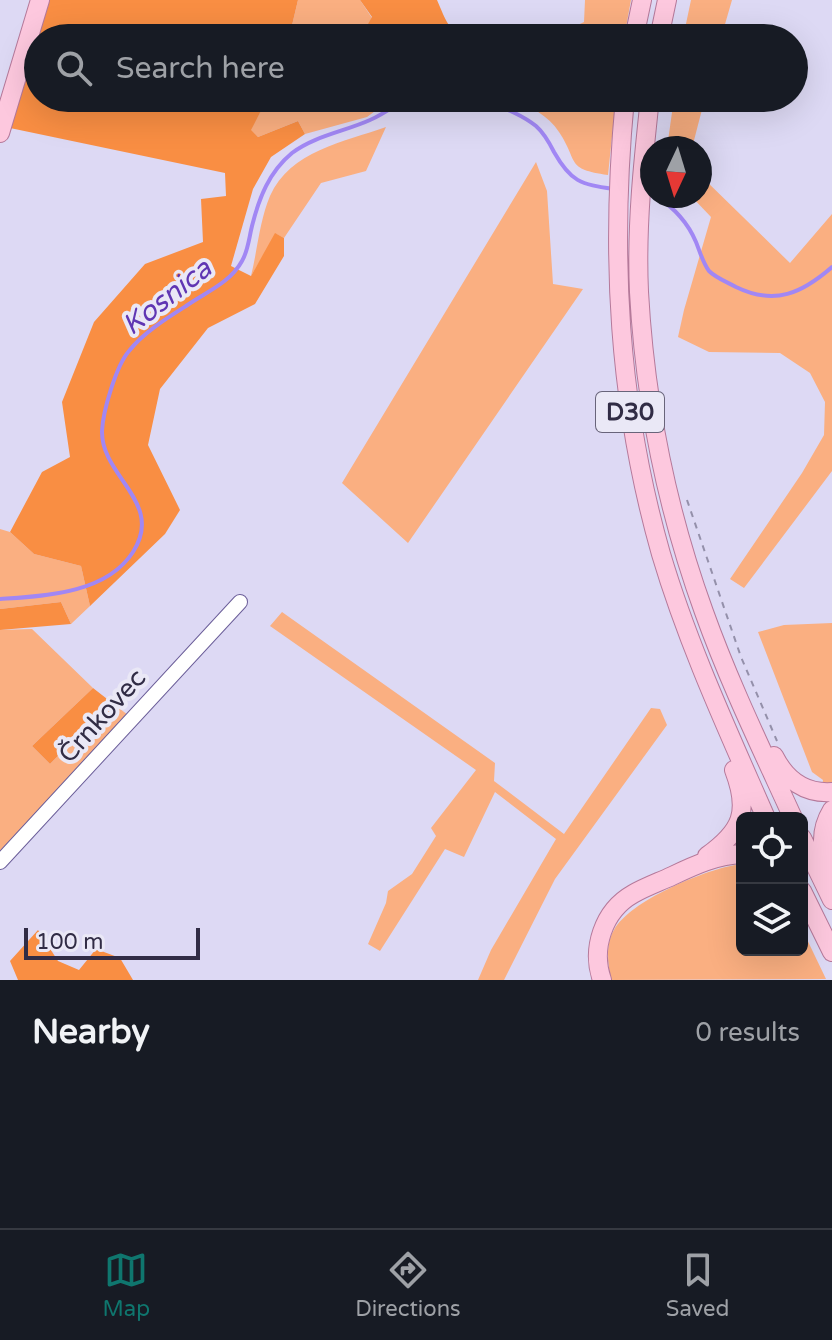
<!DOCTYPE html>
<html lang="en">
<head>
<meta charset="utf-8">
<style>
	:root { --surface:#171b24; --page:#242831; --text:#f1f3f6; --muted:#9ea1a6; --line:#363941; --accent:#0f766e }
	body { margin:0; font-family:"Varela Round",sans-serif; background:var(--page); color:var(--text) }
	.controls { position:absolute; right:24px; bottom:24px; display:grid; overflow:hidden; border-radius:12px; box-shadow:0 8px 32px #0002 }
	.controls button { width:72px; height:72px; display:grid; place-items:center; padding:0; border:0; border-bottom:2px solid var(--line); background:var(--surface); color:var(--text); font:40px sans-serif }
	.compass { position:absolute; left:640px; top:136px; width:72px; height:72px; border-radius:50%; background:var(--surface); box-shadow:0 8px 32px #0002; rotate:184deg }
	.scale { position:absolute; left:24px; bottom:20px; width:176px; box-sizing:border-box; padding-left:8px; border:4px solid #312c45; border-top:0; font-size:22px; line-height:28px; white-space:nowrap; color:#312c45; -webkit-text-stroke:6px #eae8f6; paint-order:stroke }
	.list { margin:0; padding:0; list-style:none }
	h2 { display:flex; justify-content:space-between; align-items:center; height:104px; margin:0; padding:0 32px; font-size:34px }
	h2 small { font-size:26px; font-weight:400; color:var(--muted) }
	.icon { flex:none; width:44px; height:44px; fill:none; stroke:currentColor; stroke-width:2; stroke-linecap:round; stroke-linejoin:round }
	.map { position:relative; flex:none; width:832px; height:980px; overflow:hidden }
	.search { position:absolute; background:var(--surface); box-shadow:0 8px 32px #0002; left:24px; right:24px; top:24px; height:88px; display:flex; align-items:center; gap:20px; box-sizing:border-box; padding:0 28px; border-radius:44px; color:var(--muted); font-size:30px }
	.sheet { height:248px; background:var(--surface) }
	nav { display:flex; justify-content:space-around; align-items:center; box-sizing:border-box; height:112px; border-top:2px solid var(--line); background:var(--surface); font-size:22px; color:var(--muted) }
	nav a { display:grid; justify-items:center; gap:4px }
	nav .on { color:var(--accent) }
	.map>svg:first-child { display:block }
	.green { fill:#faaf81 }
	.forest { fill:#f98e43 }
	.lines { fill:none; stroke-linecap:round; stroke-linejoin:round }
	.stream { stroke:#a187f4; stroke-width:4 }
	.minor-casing { stroke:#6b5e99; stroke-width:16 }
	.major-casing { stroke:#b5799a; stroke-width:20 }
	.path { stroke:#9490aa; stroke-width:2; stroke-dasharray:6 6; stroke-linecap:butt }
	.minor { stroke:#fff; stroke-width:14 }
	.major { stroke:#fdc8de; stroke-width:18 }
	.labels { text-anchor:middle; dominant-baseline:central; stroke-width:8; stroke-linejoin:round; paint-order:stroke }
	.shield { fill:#eae8f6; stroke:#68647a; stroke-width:2 }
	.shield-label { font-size:24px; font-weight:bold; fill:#312c45 }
	.street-label { font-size:26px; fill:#312c45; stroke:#eae8f6 }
	.water-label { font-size:28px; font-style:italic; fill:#6036b3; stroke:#eae8f6 }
</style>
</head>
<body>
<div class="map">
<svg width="832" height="980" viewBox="0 0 832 980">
	<rect width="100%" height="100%" fill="#ddd9f4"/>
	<!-- green -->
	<path class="green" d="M298 0H360L372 18 365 29 366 38H289Z
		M585 0H631L624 38H551L584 22Z
		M691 0H732L721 38H683Z
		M262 98H393L367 117 305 134 298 121 258 137 250 130 263 107Z
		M513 98H616L608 175C565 169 579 162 559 132 548 115 530 107 513 98Z
		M674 98H705L692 148H667Z
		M386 127 366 171 321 183 284 238 276 234 251 276C257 252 260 219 270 196 290 151 344 142 386 127Z
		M536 162 547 191 553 284 583 289 408 543 342 483Z
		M700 175 790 263 832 214V471L744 588 730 579 802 473 824 435 825 402 810 373 780 353 709 352 678 337 684 310 711 217 691 196H700Z
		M0 529 10 532 34 554 81 566 90 606 71 624 61 602 0 609Z
		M282 612 495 763 494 781 564 834 651 708 660 709 667 725 555 879 504 980H478L491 950 556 839 495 792 464 857 445 849 380 951 368 944 386 903 388 891 412 874 436 836 431 828 476 770 270 626Z
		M832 623V786L822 788 823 780 812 772 758 632 784 625Z
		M32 629 93 688 32 746 50 764 111 702 128 715 0 851V630Z
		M735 865 742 866V950H802V929L826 979 611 980C608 964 605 945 614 930 630 901 702 871 735 865Z"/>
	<!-- forest -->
	<path class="forest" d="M49 0H298L289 38H38V98H262L263 107 251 130 258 137 298 121 305 134 271 157 253 189 231 266 251 276 275 233 284 238V256L255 304 208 328 160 389 148 445 180 510 165 534 90 606 81 566 34 554 10 532 42 472 70 457 62 402 94 322 145 264 203 242 201 199 226 196 225 173 10 128Z
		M360 0H437C446 20 448 33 471 38H366L365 29 372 17Z
		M61 602 71 624 0 630V609Z
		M93 688 111 702 50 764 32 746Z
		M38 930 58 961 79 970 96 949 120 958 133 980H18L10 961Z"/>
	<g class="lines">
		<!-- stream -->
		<path class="stream" d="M479 98C498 106 520 113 536 126 544 133 549 142 554 152 571 182 580 184 614 189
			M656 196C673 207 688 223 696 242 700 252 703 263 709 271 716 278 727 282 736 287 775 306 802 293 832 267
			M0 599C44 596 106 594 133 552 165 502 101 477 102 431 103 411 116 366 129 351 143 333 167 318 186 306 206 292 230 283 242 261 248 251 249 238 252 226 259 198 269 172 292 153 314 136 346 131 370 120 384 114 394 106 407 98"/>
		<!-- minor casing -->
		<g class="minor-casing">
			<path id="minor" d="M0 862 240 602"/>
		</g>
		<!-- major casing -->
		<g class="major-casing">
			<path id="major" d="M634 38 642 0
				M659 38 667 0
				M625 98C610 254 618 403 661 554 688 645 728 731 766 818
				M650 98C643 162 636 227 639 292 645 400 667 510 704 612 729 682 762 750 793 818
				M0 133 40 0
				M774 756C786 780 805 794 832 792
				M832 810C818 833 822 853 832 877
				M802 838 832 900
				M707 856C742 831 750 812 734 770
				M802 891 832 952
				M602 980C591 949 603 911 633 894 645 887 659 882 672 876 695 865 717 855 742 854"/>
		</g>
		<!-- path -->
		<path class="path" d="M687 500 741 657 777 741"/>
		<!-- minor -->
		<use href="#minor" class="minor"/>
		<!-- major -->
		<use href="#major" class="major"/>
	</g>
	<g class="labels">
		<!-- shield labels -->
		<rect class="shield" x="596" y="392" width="68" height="40" rx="6"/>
		<g class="shield-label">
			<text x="630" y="412">D30</text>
		</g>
		<!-- street labels -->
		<g class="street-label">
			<text transform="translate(102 716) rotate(-48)">Črnkovec</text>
		</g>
		<!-- water labels -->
		<g class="water-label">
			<text transform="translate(167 297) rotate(-38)">Kosnica</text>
		</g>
	</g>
</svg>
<div class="controls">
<button><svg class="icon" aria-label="locate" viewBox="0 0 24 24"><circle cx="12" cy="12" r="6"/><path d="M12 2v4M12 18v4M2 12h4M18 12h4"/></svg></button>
<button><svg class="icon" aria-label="layers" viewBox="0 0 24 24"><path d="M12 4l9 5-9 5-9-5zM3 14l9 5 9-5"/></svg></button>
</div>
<svg class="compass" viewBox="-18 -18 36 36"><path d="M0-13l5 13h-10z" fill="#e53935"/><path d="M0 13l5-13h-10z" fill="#9ea1a6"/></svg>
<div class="scale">100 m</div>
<div class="search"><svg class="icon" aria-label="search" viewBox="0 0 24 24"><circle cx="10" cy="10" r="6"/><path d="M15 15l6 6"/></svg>Search here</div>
</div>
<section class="sheet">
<h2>Nearby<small>0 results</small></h2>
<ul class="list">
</ul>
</section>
<nav>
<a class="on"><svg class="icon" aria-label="map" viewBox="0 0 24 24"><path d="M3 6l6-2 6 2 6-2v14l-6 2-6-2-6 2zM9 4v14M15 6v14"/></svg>Map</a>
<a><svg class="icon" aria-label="directions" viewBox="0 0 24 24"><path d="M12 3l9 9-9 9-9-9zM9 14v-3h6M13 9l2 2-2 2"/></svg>Directions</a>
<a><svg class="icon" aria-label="saved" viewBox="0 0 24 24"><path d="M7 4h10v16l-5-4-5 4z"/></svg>Saved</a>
</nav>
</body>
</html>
